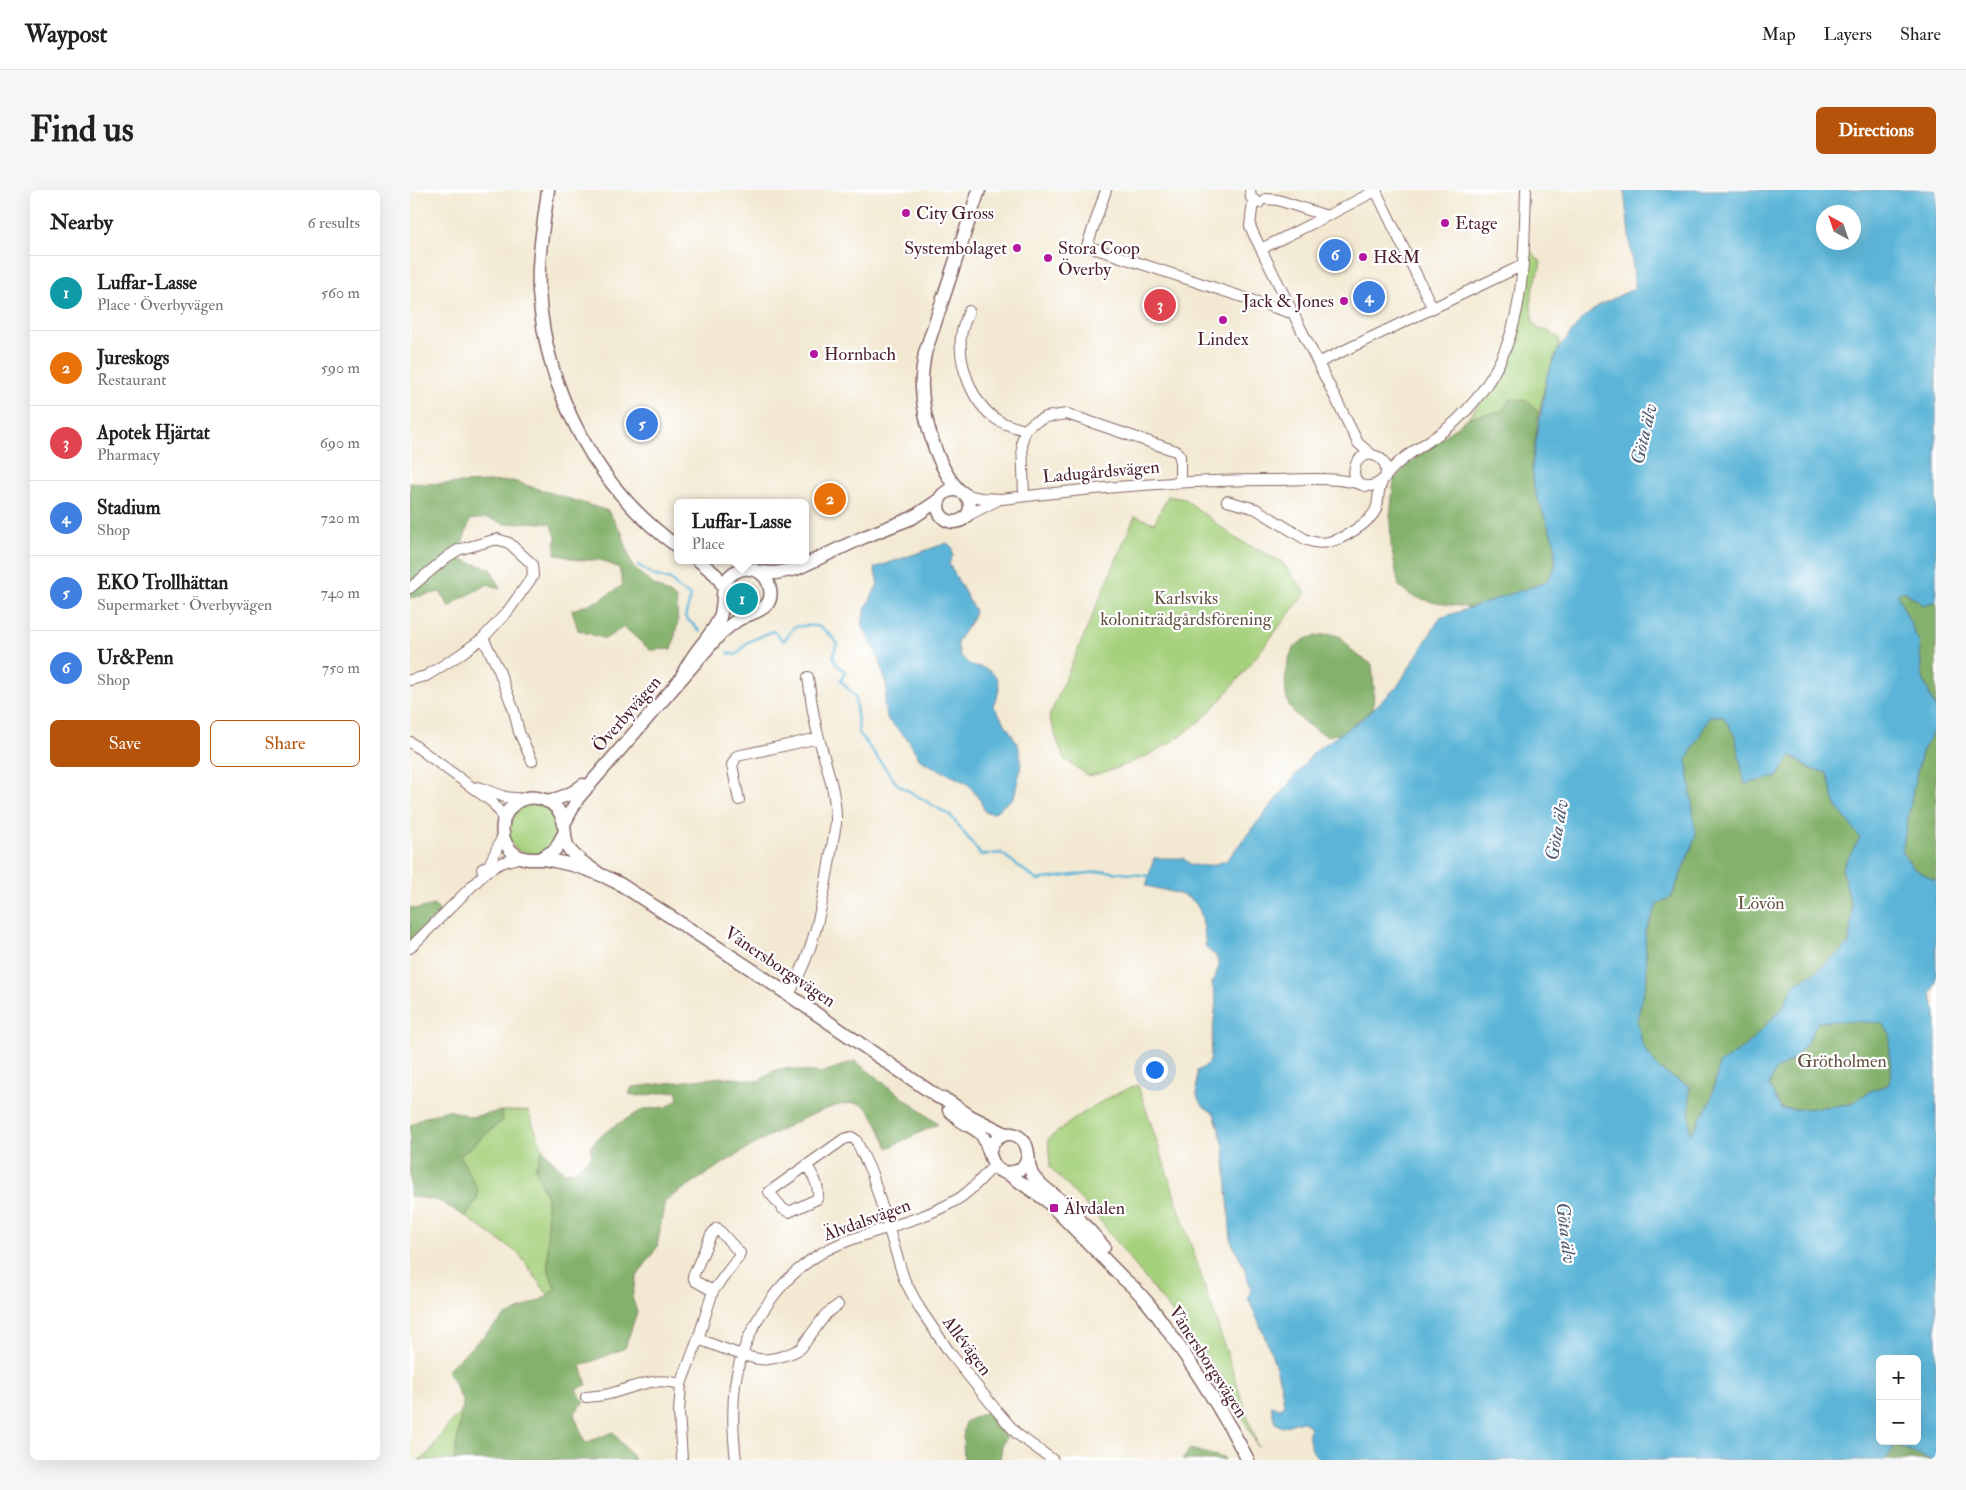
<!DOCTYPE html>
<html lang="en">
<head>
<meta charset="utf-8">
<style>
	:root { --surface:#fff; --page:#f6f6f6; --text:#202124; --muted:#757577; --line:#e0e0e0; --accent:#b45309 }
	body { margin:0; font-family:"IM FELL Double Pica",serif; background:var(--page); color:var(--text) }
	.controls { position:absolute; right:15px; bottom:15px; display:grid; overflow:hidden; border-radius:8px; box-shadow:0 5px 20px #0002 }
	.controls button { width:45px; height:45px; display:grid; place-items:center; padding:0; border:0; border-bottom:1px solid var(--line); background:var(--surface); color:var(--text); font:25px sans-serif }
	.compass { position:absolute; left:1406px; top:15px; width:45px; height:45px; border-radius:50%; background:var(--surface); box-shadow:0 5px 20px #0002; rotate:320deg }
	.you { position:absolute; left:744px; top:879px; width:18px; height:18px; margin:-12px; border:4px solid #fff; border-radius:50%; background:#1a73e8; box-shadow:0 0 0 8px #1a73e833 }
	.badge { display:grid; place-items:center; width:32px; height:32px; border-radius:50%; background:var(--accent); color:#fff; font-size:16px; font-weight:700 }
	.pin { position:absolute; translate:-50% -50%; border:2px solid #fff; box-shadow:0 1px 5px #0006 }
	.popup { position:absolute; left:264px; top:309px; width:135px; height:65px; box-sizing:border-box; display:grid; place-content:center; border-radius:8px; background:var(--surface); filter:drop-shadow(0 1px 4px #0005); font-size:16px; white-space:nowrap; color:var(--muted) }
	.popup b { font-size:19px; color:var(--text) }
	.popup::after { content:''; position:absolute; left:50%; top:100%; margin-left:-10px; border:10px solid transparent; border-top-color:var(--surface) }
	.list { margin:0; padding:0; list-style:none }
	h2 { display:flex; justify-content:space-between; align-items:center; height:65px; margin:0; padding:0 20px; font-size:21px }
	h2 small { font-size:16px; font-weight:400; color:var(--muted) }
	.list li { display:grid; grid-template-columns:32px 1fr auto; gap:15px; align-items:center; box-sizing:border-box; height:75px; padding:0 20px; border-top:1px solid var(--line) }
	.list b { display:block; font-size:19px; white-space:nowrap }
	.list p { margin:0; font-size:16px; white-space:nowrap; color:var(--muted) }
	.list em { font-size:16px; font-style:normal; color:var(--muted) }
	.actions { display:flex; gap:10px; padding:15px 20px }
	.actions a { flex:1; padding:11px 0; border:1px solid var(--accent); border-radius:8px; text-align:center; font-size:18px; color:var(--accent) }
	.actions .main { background:var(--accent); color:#fff }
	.map { position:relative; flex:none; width:1526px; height:1270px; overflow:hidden; border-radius:8px }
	header { display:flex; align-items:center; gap:30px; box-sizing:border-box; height:70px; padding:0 25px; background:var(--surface); border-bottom:1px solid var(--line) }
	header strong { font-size:24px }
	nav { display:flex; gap:28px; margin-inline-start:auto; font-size:18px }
	.intro { display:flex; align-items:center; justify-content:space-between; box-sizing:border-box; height:120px; padding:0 30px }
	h1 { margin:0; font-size:35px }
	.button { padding:12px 22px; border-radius:8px; background:var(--accent); color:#fff; font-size:18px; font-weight:700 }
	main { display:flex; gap:30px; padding:0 30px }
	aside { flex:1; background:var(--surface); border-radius:8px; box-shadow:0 5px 20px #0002 }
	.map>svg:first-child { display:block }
	.green { fill:#a5d07c; stroke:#787854 }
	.forest { fill:#84b26c; stroke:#67684c }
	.water { fill:#5bb5d8; stroke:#526a82; fill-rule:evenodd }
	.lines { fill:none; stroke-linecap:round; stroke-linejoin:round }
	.stream { stroke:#5bb5d8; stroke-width:2.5 }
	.minor-casing { stroke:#856665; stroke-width:12 }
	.major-casing { stroke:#856665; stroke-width:15 }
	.minor { stroke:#fff; stroke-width:10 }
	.major { stroke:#fff; stroke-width:12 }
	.poi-dot { fill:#b5179e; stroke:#fff; stroke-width:2 }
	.labels { text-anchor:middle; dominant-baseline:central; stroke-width:4.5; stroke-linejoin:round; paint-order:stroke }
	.poi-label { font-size:18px; fill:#4a1f2b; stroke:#fff; text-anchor:start }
	.street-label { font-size:18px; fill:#4a1f2b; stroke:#fff }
	.park-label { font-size:18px; fill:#655443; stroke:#fff }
	.water-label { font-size:19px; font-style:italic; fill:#515b70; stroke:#fff }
</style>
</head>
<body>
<header>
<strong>Waypost</strong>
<nav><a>Map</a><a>Layers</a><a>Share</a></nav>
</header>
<div class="intro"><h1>Find us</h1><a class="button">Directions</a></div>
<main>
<aside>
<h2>Nearby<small>6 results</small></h2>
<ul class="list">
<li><span class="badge" style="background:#0f9aa8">1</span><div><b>Luffar-Lasse</b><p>Place · Överbyvägen</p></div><em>560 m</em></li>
<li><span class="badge" style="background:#e8710a">2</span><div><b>Jureskogs</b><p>Restaurant</p></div><em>590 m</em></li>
<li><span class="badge" style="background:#e0444e">3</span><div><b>Apotek Hjärtat</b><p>Pharmacy</p></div><em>690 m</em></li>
<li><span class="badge" style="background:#3f7fe0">4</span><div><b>Stadium</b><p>Shop</p></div><em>720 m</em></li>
<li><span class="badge" style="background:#3f7fe0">5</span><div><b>EKO Trollhättan</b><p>Supermarket · Överbyvägen</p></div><em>740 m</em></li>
<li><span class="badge" style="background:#3f7fe0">6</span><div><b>Ur&amp;Penn</b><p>Shop</p></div><em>750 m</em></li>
</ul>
<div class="actions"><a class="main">Save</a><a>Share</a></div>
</aside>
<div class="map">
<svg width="1526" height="1270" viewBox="0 0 1526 1270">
	<rect width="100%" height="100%" fill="#fff"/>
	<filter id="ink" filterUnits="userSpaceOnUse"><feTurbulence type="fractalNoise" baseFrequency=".02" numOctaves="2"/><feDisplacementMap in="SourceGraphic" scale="10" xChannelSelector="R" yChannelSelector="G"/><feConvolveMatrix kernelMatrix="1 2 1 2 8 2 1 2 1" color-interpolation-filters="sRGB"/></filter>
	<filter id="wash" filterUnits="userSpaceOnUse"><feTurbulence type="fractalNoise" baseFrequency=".0096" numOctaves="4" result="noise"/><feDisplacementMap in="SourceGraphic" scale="20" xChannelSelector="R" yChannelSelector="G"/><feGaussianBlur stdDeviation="1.12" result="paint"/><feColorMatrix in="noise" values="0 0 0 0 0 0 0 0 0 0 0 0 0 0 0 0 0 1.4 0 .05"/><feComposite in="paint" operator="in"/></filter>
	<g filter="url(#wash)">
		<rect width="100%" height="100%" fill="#f3e9d2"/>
		<!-- green -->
		<path class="green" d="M1118 60 1122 62 1131 72C1129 86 1121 98 1121 112 1121 119 1123 124 1123 132L1129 139 1138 141 1149 148V158L1137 185 1129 224 1118 211 1091 222 1059 227C1100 173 1117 128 1118 60Z
			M758 306 775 309 825 348 872 372 896 403C865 441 837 481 804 517 774 550 723 577 679 586L654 569 639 527 725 326 744 333Z
			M129 613 144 622 150 639 138 662C132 663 124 667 119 665 94 659 89 630 110 616 115 613 124 613 129 613Z
			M728 895 848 1257 813 1188 688 1028 640 977 638 949C666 927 695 906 728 895Z
			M91 921H118L133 960 125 978 137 1008 138 1078 145 1099 138 1105 109 1064 56 1027 67 1009 50 966 93 930Z
			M53 1221 44 1270H9L19 1263 38 1235Z"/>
		<!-- forest -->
		<path class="forest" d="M1100 209 1118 211 1129 224 1122 275 1124 299 1145 354V378L1136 392 1064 418 1026 413 1002 406 989 396 981 356 980 327 984 289 997 275 1059 227 1091 222Z
			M103 291 198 321 212 343 222 376 241 393 266 408 268 432 262 459 240 460 214 437 195 449 168 440 162 420 188 411 213 395 209 378 191 370H168L145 364 146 346 141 334 122 332 95 334 78 328 60 330 52 354 49 369 81 379 90 399 78 394 47 411 40 418 30 402 0 408V293L30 294Z
			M1493 401 1514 415 1526 411V520L1512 486 1509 452 1487 404Z
			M922 444 931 447 945 464 962 474 964 498 963 519 932 543 917 546C903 538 887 530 879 515 872 501 875 467 886 456 895 446 909 445 922 444Z
			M1300 526H1313L1325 546 1335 594 1380 565 1401 579 1417 583 1425 614 1451 648 1432 678 1442 719 1439 754 1403 784 1385 793 1372 818 1336 856 1309 874 1301 910 1280 946 1279 896 1250 880 1233 856 1227 830 1237 788 1235 742 1247 715 1262 706 1286 646 1277 569Z
			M1526 536V689L1524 690 1503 678 1492 661 1504 595 1512 562Z
			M24 715 30 721 0 752V717L7 719Z
			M1427 831 1472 832 1481 844 1479 864 1483 884 1478 895 1460 901 1441 914 1394 919H1371L1359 895 1366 880 1384 869 1396 854 1408 832Z
			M445 871 528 934 478 958C473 947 463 917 450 914 413 904 289 989 255 1011L247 1057 226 1088 222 1107 227 1122 215 1158 171 1176 177 1195 166 1199 174 1212 164 1224 175 1253 203 1242 225 1270H44L53 1211 37 1180 94 1127 134 1108 145 1099 138 1078 137 1008 125 978 133 960 154 982 164 981 182 966 180 958 185 951 204 936 234 919 257 917 267 910 268 904 265 901 228 906 219 904 222 897 312 887 349 891 362 881 374 878 411 883Z
			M38 920 62 927 91 921 93 930 50 966 68 1000 67 1009 56 1027 29 1011 0 1006V936L12 928Z
			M578 1221 597 1246 592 1255 590 1270H554L553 1248 555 1232Z
			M1485 1255 1521 1270H1476Z
			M780 1259 814 1268 815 1270H772Z"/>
		<!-- water -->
		<path class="water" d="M1214 0H1526V411L1514 415 1494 401 1487 404 1509 452 1512 486 1526 520V536L1512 562 1504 595 1492 661 1503 678 1524 690 1526 689V792L1521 804 1526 823V1270H1521L1486 1255 1476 1270H910C900 1261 897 1249 900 1237L892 1231 872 1237 865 1233 861 1216 869 1218 874 1215C870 1178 853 1142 838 1108L841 1099 833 1074 821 1051 814 956 804 923C782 911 787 903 787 881L794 877 800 871 806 811 802 794 809 776 806 766 796 758C791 704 787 708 736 696L744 668H773L781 675 797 676 816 671 905 561 953 528 987 497 1030 428 1136 392 1145 378V354L1124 299 1122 275 1137 185 1149 158 1172 129 1190 115 1225 98ZM1414 22H1444V52H1414ZM1300 526H1313L1325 546 1335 594 1367 587 1381 565 1401 579 1417 583 1425 614 1450 648 1432 678 1442 719 1439 754 1403 784 1385 793 1372 818 1336 856 1309 874 1301 910 1280 945 1279 896 1250 880 1233 856 1227 830 1237 788 1235 742 1247 715 1262 706 1286 646 1277 569ZM1427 831 1472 833 1480 844 1479 864 1482 884 1478 895 1460 901 1441 914 1394 919H1371L1359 895 1366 880 1384 869 1396 854 1408 832ZM1470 1169H1507V1251H1470Z
			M537 353 542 357 543 365 539 374 565 421C562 433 553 441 547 453L550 465 560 475C585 478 597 491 583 515L608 554 611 570 610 582 604 607 584 623 575 622 570 610 558 594 510 570 499 551 478 530 474 515 477 498 470 471 452 435 455 420 468 394 464 378Z"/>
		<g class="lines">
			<!-- stream -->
			<path class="stream" d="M228 375 243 385 261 390 268 398 281 406 275 427 290 441
				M318 463 326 465 338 452 363 441 374 451 384 437C408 434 412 434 427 453L423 467 427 475 435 481 431 491 445 506 449 543 487 594 541 626 571 665 591 663 627 690 694 681 739 686"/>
		</g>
	</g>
	<g filter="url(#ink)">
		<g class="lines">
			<!-- minor casing -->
			<g class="minor-casing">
				<path id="minor" d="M696 0 677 56 878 122 882 121
					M840 0 841 8 849 13
					M966 1 1022 117
					M856 9 868 10 917 26 967 0
					M843 11 840 36 844 45 948 253 962 265
					M851 59 917 26
					M559 121C556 129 552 138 551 146 548 174 562 213 586 229 594 235 605 237 615 240L623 233 636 227 657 224 766 261 770 266V292
					M908 173 1113 75
					M975 287C982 264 950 256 945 277 940 296 962 304 976 286 994 262 1025 251 1047 230 1116 164 1113 87 1116 0
					M554 304 571 308 592 309C681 298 770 290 860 290 890 290 922 286 950 294
					M614 306 612 252 615 240
					M817 311 846 319 895 349C902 352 910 354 918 352 932 350 961 332 966 319 970 309 966 304 972 292
					M557 326 588 310
					M0 398 37 367 48 360 87 349 99 353 122 374 123 386 98 421 73 448 48 466 16 486 0 490
					M73 448 88 478 104 521 109 542 122 571
					M0 552 82 612 90 622 93 630
					M68 597 95 607 113 609
					M329 610 322 575 327 566 409 548
					M72 679 79 675 93 646
					M0 758 77 681 91 673 111 667
					M379 804C410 753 415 692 426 634 427 603 416 577 409 548 403 528 401 508 398 487
					M397 976C403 985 411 998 407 1009L379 1022 373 1019 359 1002 434 949 441 947 446 950 462 984 494 1089 510 1119 540 1163 587 1221 607 1244 643 1270
					M288 1149C308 1156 329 1166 349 1169 361 1171 382 1164 391 1158L416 1124 428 1115
					M176 1207C184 1206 192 1206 199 1204 226 1197 243 1186 271 1194
					M272 1270 269 1222 271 1194 288 1149 303 1101 328 1068 330 1063 307 1038 301 1045 283 1086 285 1091 303 1101
					M326 1270C323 1245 322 1219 325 1194 334 1136 373 1079 427 1055 467 1038 510 1032 548 1009 562 1001 572 987 584 976"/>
			</g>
			<!-- major casing -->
			<g class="major-casing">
				<path id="major" d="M138 0C134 33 127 68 129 102 136 203 186 298 268 357
					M528 316a16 16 0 1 1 32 0a16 16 0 1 1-32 0Z
					M549 300C528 280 513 228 512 198 511 187 513 175 515 163L569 0
					M288 370 306 385 314 397
					M349 382 366 383 386 379 454 347 502 328 529 310
					M136 611C151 609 162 604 173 595
					M154 634 168 608 310 444C316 439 321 434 328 430 342 421 367 421 359 395 357 388 351 382 344 380 335 377 325 380 319 387 310 397 315 414 310 427 304 442 291 454 282 468 278 474 274 481 271 488
					M130 669 145 660 153 645
					M188 683C178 676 166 669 159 659 153 649 156 640 153 630 147 610 124 602 107 612 87 625 88 655 108 666 116 670 122 669 131 669 136 669 144 671 149 672 171 676 191 684 210 694L341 779 528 907 538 911 560 926 596 944
					M539 920C543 923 547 927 551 931 557 935 565 938 571 944 582 957 578 987 603 982 611 981 616 974 618 966
					M580 961C583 948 597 939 609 947 623 956 615 974 623 986 630 995 640 1002 649 1009 665 1024 680 1041 694 1057
					M597 983 636 1010 715 1090C735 1106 749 1128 764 1149 791 1188 816 1228 838 1270"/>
			</g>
			<!-- minor -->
			<use href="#minor" class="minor"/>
			<!-- major -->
			<use href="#major" class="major"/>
		</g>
	</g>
	<!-- markers -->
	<g class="poi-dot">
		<circle cx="496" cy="23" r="5"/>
		<circle cx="1035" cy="33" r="5"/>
		<circle cx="607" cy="58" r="5"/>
		<circle cx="953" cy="67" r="5"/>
		<circle cx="638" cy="68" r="5"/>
		<circle cx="934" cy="111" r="5"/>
		<circle cx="813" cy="130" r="5"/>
		<circle cx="404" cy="164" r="5"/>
		<rect x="639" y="1013" width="10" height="10" rx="2.5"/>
	</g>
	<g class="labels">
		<!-- poi labels -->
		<g class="poi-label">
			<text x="506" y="23">City Gross</text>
			<text x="1045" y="33">Etage</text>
			<text x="597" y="58" text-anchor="end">Systembolaget</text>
			<text x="648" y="58">Stora Coop<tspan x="648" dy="21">Överby</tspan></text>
			<text x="963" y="67">H&amp;M</text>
			<text x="924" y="111" text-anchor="end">Jack &amp; Jones</text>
			<text x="813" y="149" text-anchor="middle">Lindex</text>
			<text x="414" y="164">Hornbach</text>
			<text x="654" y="1018">Älvdalen</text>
		</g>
		<!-- street labels -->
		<g class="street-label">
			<text transform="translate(691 282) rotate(-5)">Ladugårdsvägen</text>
			<text transform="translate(217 524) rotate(-49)">Överbyvägen</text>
			<text transform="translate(370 777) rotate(34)">Vänersborgsvägen</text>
			<text transform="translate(457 1030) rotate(-20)">Älvdalsvägen</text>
			<text transform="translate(557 1156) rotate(53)">Allévägen</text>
			<text transform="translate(798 1172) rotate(57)">Vänersborgsvägen</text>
		</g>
		<!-- park labels -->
		<g class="park-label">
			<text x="776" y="408">Karlsviks<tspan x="776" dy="21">koloniträdgårdsförening</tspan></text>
			<text x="1351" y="713">Lövön</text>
			<text x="1432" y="871">Grötholmen</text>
		</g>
		<!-- water labels -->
		<g class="water-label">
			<text transform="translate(1234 244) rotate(-77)">Göta älv</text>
			<text transform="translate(1147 640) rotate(-80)">Göta älv</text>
			<text transform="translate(1156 1043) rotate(83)">Göta älv</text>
		</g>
	</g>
</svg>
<div class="controls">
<button>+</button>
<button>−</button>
</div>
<svg class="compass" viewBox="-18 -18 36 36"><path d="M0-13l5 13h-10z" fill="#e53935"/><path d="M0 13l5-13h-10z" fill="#757577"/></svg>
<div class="you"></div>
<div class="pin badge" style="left:332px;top:409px;background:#0f9aa8">1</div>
<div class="popup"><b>Luffar-Lasse</b>Place</div>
<div class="pin badge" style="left:420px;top:309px;background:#e8710a">2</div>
<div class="pin badge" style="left:750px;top:115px;background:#e0444e">3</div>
<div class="pin badge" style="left:959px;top:107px;background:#3f7fe0">4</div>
<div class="pin badge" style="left:232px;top:234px;background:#3f7fe0">5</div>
<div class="pin badge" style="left:925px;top:65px;background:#3f7fe0">6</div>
</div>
</main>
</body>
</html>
